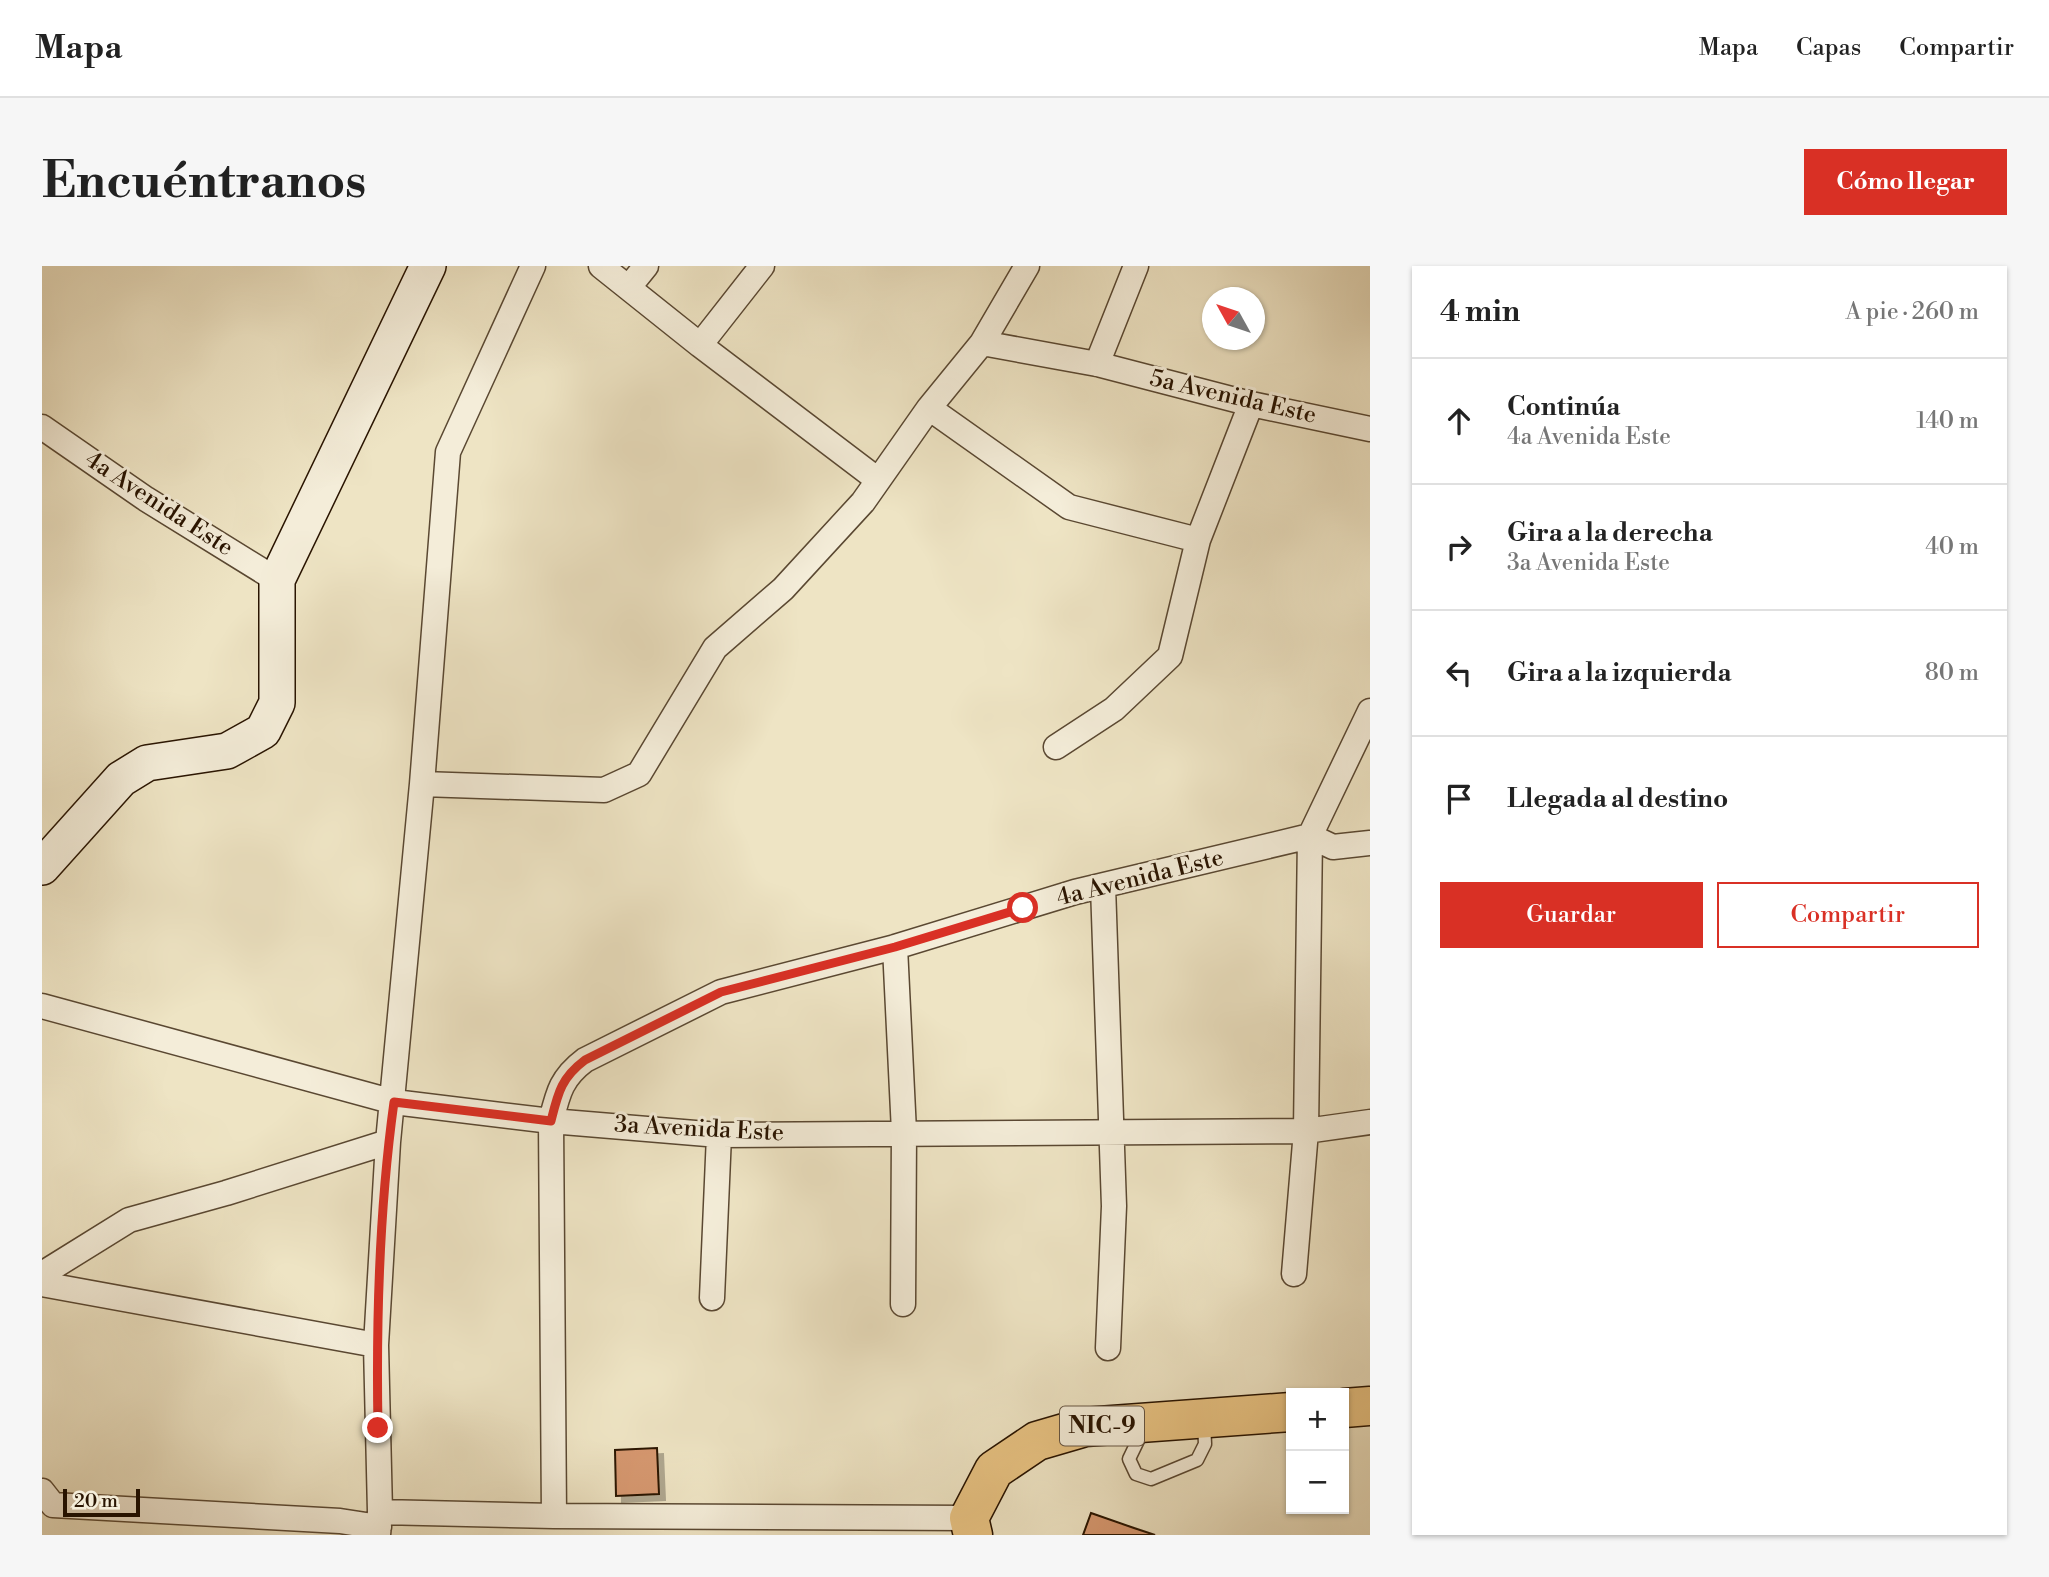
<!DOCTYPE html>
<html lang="es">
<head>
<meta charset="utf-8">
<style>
	:root { --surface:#fff; --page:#f6f6f6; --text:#222; --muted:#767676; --line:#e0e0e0; --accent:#d93025 }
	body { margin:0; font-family:"Libre Bodoni",serif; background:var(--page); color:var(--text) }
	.controls { position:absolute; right:21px; bottom:21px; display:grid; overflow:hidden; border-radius:0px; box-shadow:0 2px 5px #0004 }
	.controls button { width:63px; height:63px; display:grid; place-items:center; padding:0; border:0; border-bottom:2px solid var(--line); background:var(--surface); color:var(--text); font:35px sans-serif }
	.compass { position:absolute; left:1160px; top:21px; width:63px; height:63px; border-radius:50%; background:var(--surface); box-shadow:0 2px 5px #0004; rotate:310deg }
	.scale { position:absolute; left:21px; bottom:18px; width:77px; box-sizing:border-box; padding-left:7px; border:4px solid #291401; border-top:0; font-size:19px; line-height:24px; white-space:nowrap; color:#291401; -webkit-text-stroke:5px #f4edd9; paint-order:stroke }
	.stop { position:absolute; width:21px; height:21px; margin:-16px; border:5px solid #d93025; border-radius:50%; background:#fff }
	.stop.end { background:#d93025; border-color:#fff; box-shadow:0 2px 7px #0008 }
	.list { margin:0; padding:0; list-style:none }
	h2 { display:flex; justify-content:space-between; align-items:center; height:91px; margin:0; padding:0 28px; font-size:30px }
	h2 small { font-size:23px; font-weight:400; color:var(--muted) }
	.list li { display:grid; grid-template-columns:46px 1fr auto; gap:21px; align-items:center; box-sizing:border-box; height:126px; padding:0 28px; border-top:2px solid var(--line) }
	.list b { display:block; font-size:26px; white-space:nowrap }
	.list p { margin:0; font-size:23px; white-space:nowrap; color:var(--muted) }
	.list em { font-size:23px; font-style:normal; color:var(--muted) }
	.actions { display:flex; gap:14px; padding:21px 28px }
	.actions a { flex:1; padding:16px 0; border:2px solid var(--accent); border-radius:0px; text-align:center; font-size:24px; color:var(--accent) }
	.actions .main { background:var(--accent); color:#fff }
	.icon { flex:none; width:38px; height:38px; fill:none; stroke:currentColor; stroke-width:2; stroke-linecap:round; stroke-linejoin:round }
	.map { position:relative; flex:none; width:1328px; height:1269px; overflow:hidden; border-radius:0px }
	header { display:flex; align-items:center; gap:42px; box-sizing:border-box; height:98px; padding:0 35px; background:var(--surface); border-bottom:2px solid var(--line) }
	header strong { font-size:33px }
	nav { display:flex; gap:38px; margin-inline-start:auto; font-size:24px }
	.intro { display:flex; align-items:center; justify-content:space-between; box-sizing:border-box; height:168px; padding:0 42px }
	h1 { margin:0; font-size:49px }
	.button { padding:18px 32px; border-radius:0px; background:var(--accent); color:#fff; font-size:24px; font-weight:700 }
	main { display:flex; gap:42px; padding:0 42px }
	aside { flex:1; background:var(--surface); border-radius:0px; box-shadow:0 2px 5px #0004 }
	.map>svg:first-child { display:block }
	.building { fill:#d69870; stroke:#291401; stroke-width:2; filter:url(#shadow) }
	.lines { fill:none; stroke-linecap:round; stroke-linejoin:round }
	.service-casing { stroke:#5a4832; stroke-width:15 }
	.minor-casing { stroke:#5a4832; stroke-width:27 }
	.secondary-casing { stroke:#291401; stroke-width:38 }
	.primary-casing { stroke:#291401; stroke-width:41 }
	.service { stroke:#f4edd9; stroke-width:12 }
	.minor { stroke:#f4edd9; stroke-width:24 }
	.secondary { stroke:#f4edd9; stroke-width:35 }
	.primary { stroke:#e7c282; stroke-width:38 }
	.route { stroke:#d93025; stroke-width:9 }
	.labels { text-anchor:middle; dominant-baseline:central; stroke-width:6; stroke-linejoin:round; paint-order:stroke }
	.shield { fill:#f4edd9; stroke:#665542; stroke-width:2 }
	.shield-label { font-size:23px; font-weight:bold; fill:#291401 }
	.street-label { font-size:24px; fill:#291401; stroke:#f4edd9 }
</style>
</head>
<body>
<header>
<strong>Mapa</strong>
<nav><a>Mapa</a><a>Capas</a><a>Compartir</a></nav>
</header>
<div class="intro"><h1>Encuéntranos</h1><a class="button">Cómo llegar</a></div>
<main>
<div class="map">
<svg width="1328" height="1269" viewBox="0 0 1328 1269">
	<defs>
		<filter id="shadow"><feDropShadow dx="6" dy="6" stdDeviation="0" flood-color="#0004"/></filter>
	</defs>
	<rect width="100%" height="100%" fill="#eee4c4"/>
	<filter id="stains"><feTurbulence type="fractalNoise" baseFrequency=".00286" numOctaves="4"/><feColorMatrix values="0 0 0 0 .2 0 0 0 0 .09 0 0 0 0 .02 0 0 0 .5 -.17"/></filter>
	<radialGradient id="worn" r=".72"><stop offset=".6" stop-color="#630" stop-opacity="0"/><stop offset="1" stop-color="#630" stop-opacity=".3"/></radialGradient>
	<!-- building -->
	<path class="building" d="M615 1182 617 1228 574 1230 573 1184Z
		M1049 1247 1092 1262 1113 1269H1041Z"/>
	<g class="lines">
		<!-- service casing -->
		<g class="service-casing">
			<path id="service" d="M1101 1164 1087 1193 1094 1208 1109 1213 1155 1194 1163 1178 1162 1157"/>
		</g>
		<!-- minor casing -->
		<g class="minor-casing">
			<path id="minor" d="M559 0 658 79 836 214
				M587 21 604 0
				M940 77 1055 98 1209 138 1328 163
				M658 79 720 0
				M1055 98 1094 0
				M887 142 1027 241 1156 274
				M0 161 104 233 235 314
				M1014 481 1072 443 1128 390 1156 274 1209 138
				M380 518 562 524 597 508 673 382 741 323 821 236 887 142 940 77 985 0
				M1061 620 1072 940 1066 1082
				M853 681 862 866 861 1038
				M0 740 352 836 509 855 677 869 1264 865 1328 856
				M0 1008 87 954 184 927 346 876
				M1252 1008 1264 865 1268 570 1328 445
				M0 1018 334 1079
				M670 1032 677 869
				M0 1225 11 1239 298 1255 337 1261
				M338 1246 512 1250 927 1252
				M512 1250 509 855C516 827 519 812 543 794L679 726 853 681 1033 626 1268 570 1291 581 1328 577
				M336 1269 338 1246 334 1079 346 876 380 518 406 186 491 0"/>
		</g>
		<!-- secondary casing -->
		<g class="secondary-casing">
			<path id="secondary" d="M0 601 79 513 105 497 185 485 221 465 235 437V314L386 0"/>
		</g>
		<!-- primary casing -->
		<g class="primary-casing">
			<path id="primary" d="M1302 1142 1328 1140
				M931 1269 927 1252 952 1204 995 1175 1043 1161 1249 1146"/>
		</g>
		<!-- service -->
		<use href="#service" class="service"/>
		<!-- minor -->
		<use href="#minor" class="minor"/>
		<!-- secondary -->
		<use href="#secondary" class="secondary"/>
		<!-- primary -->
		<use href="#primary" class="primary"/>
	</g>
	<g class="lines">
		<!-- route -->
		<path class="route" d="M336 1162C334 1054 337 944 352 836L509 855C516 827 519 812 543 794L679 726 853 681 981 642"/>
	</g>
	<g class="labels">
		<!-- shield labels -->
		<rect class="shield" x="1018" y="1140.5" width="84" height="39" rx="5"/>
		<g class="shield-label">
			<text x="1060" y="1160">NIC-9</text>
		</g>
		<!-- street labels -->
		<g class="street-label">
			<text transform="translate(1191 131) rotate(13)">5a Avenida Este</text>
			<text transform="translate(117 238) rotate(33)">4a Avenida Este</text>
			<text transform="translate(1098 612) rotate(-14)">4a Avenida Este</text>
			<text transform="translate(657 863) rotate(3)">3a Avenida Este</text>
		</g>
	</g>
	<rect width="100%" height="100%" filter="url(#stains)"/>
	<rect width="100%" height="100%" fill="url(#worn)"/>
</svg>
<div class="controls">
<button>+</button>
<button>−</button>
</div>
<svg class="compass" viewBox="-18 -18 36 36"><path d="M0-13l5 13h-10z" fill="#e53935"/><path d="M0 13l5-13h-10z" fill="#767676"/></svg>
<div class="scale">20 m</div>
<div class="stop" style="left:981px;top:642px"></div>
<div class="stop end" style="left:336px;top:1162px"></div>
</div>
<aside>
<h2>4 min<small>A pie · 260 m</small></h2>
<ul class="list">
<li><svg class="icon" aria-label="ahead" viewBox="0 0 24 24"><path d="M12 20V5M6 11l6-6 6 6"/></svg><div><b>Continúa</b><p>4a Avenida Este</p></div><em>140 m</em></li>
<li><svg class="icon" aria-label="right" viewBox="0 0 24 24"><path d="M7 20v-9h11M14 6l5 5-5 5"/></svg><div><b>Gira a la derecha</b><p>3a Avenida Este</p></div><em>40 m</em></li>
<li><svg class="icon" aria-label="left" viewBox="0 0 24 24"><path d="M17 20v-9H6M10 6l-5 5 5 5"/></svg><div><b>Gira a la izquierda</b></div><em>80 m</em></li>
<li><svg class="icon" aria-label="arrive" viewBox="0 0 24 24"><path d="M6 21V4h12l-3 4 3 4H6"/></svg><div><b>Llegada al destino</b></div></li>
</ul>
<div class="actions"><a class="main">Guardar</a><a>Compartir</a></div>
</aside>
</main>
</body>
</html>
